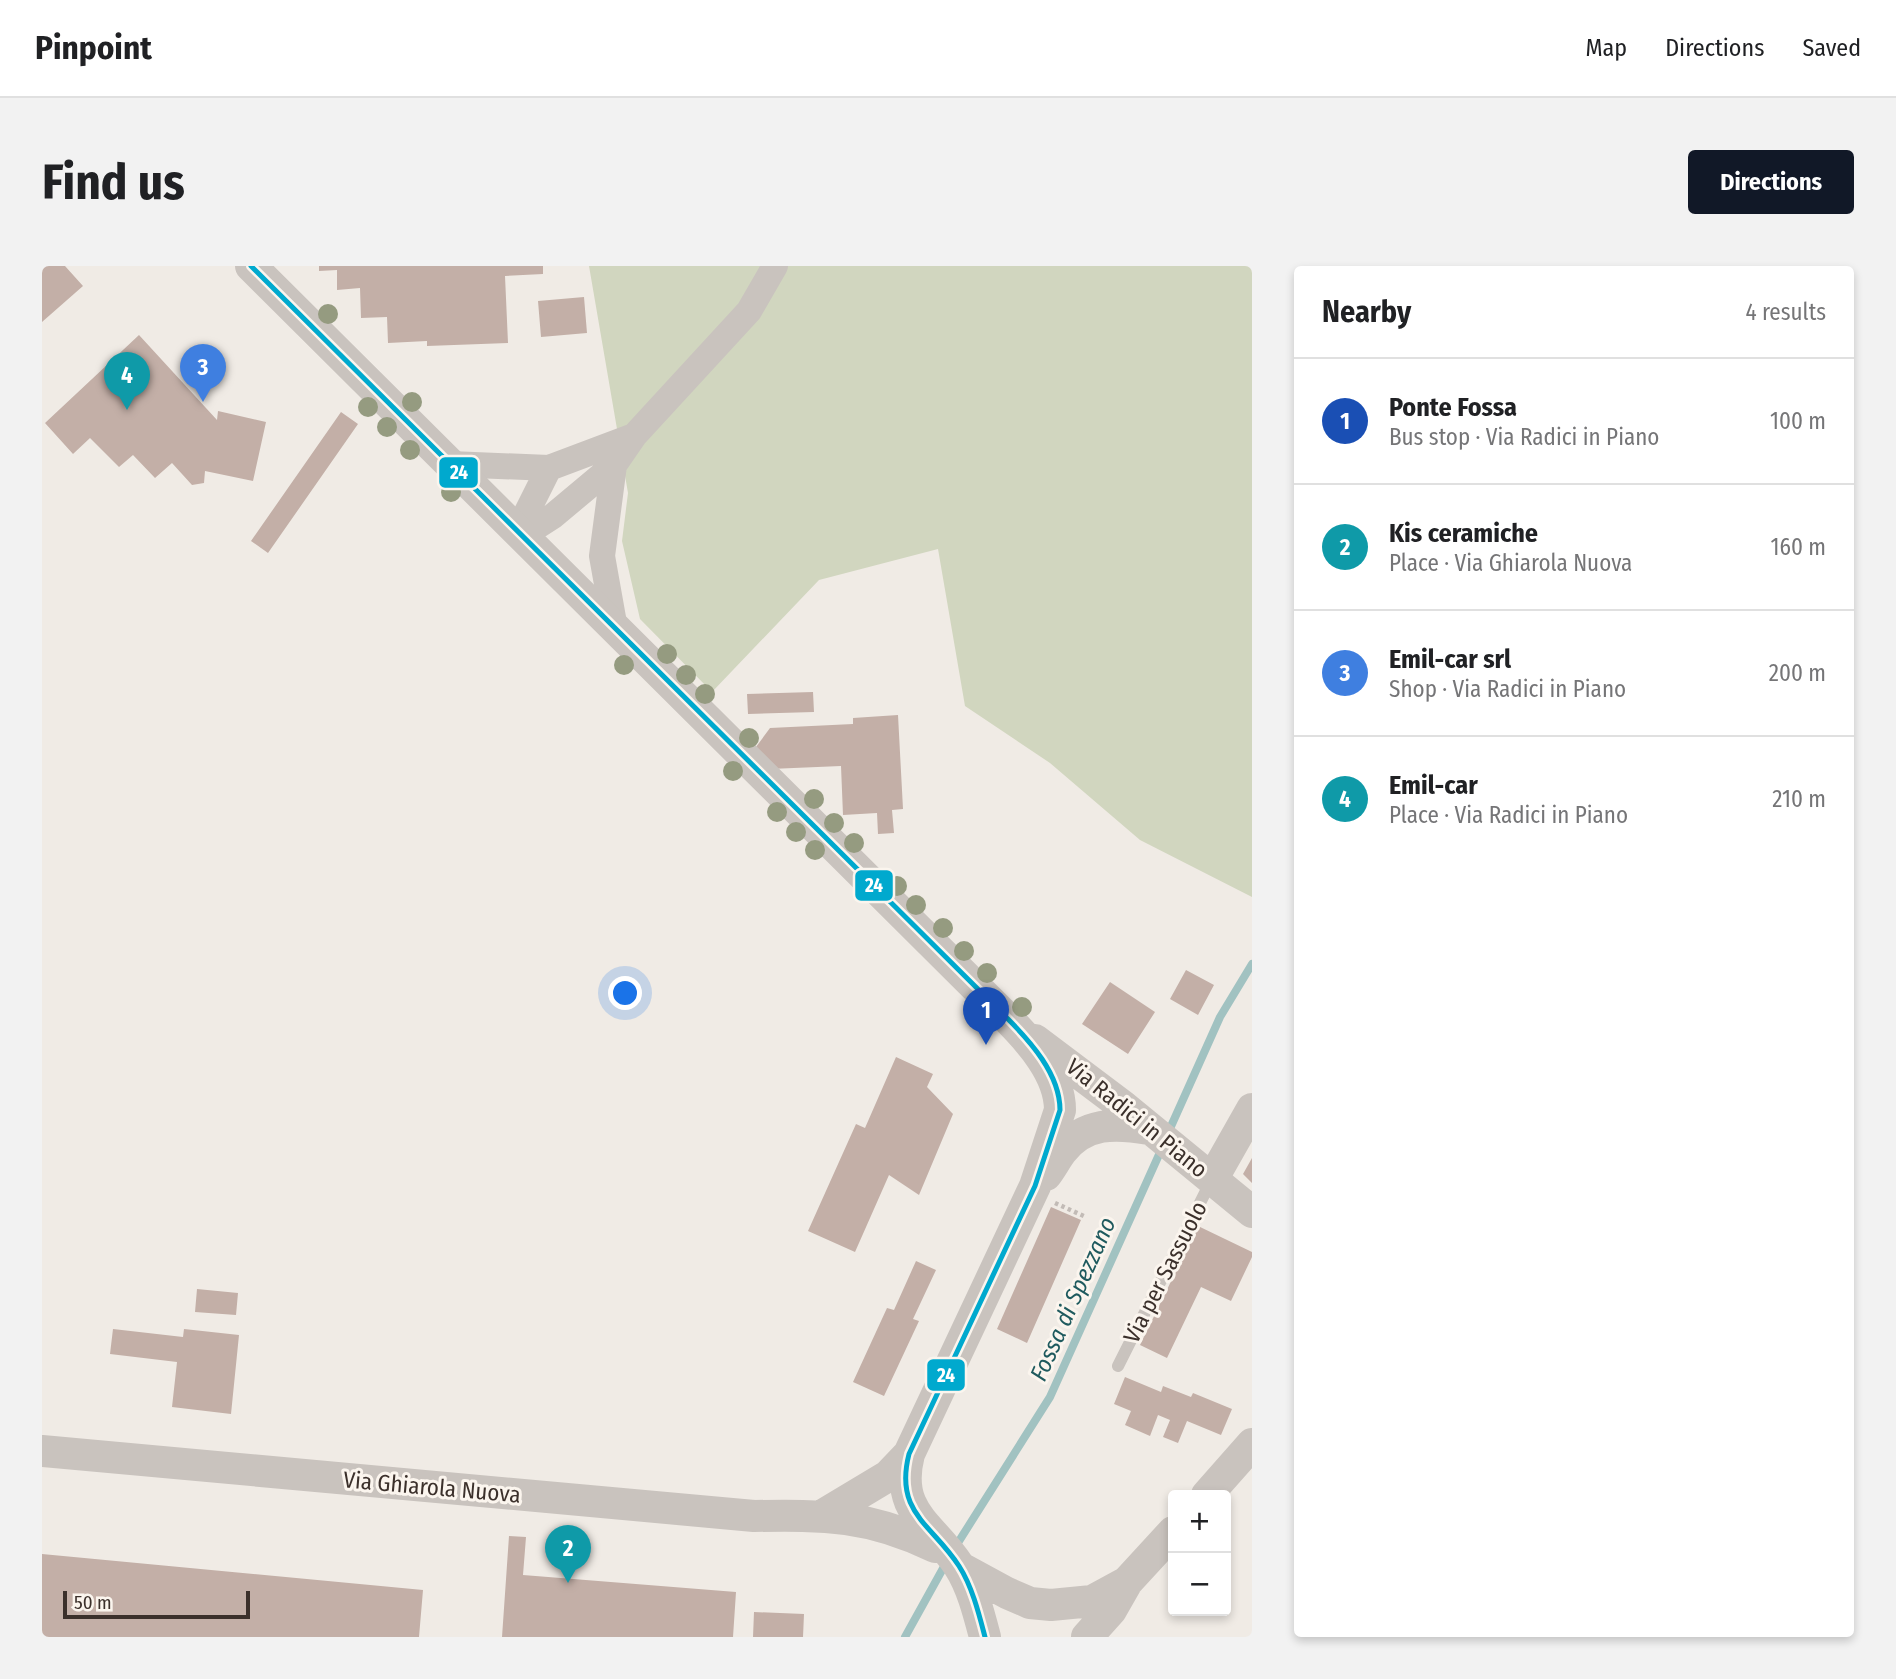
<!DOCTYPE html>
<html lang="en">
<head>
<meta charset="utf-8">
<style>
	:root { --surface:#fff; --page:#f2f2f2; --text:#202124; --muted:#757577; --line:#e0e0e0; --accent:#111827 }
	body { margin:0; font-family:"Fira Sans Condensed",sans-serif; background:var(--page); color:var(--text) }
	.controls { position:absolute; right:21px; bottom:21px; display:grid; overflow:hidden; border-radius:7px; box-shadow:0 4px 10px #0003 }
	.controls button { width:63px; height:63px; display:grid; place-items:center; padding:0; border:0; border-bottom:2px solid var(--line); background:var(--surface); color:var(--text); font:35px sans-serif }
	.scale { position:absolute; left:21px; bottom:18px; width:187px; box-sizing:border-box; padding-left:7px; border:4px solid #3b302b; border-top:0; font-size:19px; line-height:24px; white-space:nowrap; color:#3b302b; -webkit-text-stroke:5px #fbf5ee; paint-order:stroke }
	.you { position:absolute; left:584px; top:728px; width:24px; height:24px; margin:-18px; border:5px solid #fff; border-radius:50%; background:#1a73e8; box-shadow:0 0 0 10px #1a73e833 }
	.badge { display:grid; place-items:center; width:46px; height:46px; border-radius:50%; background:var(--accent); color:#fff; font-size:23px; font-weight:700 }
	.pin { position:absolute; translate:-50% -58px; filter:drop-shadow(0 2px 4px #0008) }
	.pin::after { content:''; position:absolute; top:37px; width:24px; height:21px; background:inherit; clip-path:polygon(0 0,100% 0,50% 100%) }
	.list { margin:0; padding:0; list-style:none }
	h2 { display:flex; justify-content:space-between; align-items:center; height:91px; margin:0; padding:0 28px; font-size:30px }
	h2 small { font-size:23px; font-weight:400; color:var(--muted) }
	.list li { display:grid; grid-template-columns:46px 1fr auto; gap:21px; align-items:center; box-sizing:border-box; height:126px; padding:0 28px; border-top:2px solid var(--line) }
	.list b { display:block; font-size:26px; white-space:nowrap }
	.list p { margin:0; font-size:23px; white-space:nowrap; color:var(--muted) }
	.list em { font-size:23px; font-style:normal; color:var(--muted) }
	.map { position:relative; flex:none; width:1210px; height:1371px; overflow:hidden; border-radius:7px }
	header { display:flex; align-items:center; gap:42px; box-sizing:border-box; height:98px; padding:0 35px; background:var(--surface); border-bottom:2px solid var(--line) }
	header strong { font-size:33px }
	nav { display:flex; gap:38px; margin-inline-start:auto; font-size:24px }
	.intro { display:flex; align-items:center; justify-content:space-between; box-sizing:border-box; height:168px; padding:0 42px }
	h1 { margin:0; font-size:49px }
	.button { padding:18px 32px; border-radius:7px; background:var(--accent); color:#fff; font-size:24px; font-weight:700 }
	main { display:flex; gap:42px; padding:0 42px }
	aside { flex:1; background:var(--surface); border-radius:7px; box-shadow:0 4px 10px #0003 }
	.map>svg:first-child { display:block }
	.green { fill:#d1d6bf }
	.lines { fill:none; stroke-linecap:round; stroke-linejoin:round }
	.stream { stroke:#a1c2c1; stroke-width:8 }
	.building { fill:#c3afa7 }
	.path { stroke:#c2bbb6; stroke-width:4.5; stroke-dasharray:3.5 3.5; stroke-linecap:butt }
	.service { stroke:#c9c3be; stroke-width:12 }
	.minor { stroke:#c9c3be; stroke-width:26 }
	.tertiary { stroke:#c9c3be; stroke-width:32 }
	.bus-1-casing { stroke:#fbf5ee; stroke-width:10 }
	.bus-1 { stroke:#00a9ce; stroke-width:5 }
	.tree { fill:#959b80 }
	.labels { text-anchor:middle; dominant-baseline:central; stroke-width:6; stroke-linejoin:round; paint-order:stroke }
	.street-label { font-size:23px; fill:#3b302b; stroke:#fbf5ee }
	.water-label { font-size:24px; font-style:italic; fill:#1f5a5e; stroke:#fbf5ee }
	.line-badge { stroke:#fbf5ee; stroke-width:2.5 }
	.badge-label { font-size:19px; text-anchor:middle; font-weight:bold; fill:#fff }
</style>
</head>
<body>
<header>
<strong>Pinpoint</strong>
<nav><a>Map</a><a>Directions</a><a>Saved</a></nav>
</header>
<div class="intro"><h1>Find us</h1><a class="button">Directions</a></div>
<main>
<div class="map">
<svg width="1210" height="1371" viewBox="0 0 1210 1371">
	<rect width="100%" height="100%" fill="#f0ebe5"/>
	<!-- green -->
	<path class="green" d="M547 0H1210V631L1098 574 1008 497 923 440 896 283 777 314 670 426 598 353 580 275 586 227Z"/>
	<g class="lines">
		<!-- stream -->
		<path class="stream" d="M1126 867 1178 751 1210 698
			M912 1283 1008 1131 1120 882
			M863 1371 904 1297"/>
	</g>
	<!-- building -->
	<path class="building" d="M0 0H23L41 20 0 56Z
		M277 0H501V8L463 10 466 77 385 80V75L346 77 345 51 319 52 318 22 295 24V4L277 5Z
		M542 31 545 67 499 71 496 35Z
		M97 69 175 154 176 145 224 156 211 215 163 205 162 217 150 219 130 197 113 212 91 189 77 201 48 172 31 188 3 157Z
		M299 146 316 158 226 287 209 275Z
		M771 426 772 446 706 448 705 428Z
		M856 449 861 543 850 544 852 567 836 568 835 547 801 549 799 500 728 503 714 481 728 462 811 458V452Z
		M1144 704 1172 719 1156 749 1128 733Z
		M1068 716 1113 746 1086 788 1040 758Z
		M854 791 891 808 885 821 911 848 877 929 847 909 813 986 766 965 814 858 823 862Z
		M1210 892V917L1201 908Z
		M1009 941 1039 954 985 1077 955 1063Z
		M1156 960 1210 986V991L1189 1035 1159 1021 1125 1092 1098 1079Z
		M874 995 894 1004 871 1053 877 1055 842 1130 811 1116 845 1042 852 1044Z
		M155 1023 196 1027 194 1049 153 1046Z
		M71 1063 141 1071 142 1063 197 1069 189 1148 130 1141 135 1096 68 1088Z
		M1083 1111 1119 1126 1121 1120 1149 1131 1151 1127 1190 1143 1179 1169 1145 1155 1136 1177 1121 1171 1128 1154 1116 1149 1108 1170 1083 1159 1089 1145 1072 1138Z
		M467 1270 484 1271 481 1309 694 1326 691 1371H460Z
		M0 1288 381 1324 377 1371H0Z
		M712 1346 762 1348 761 1371H711Z"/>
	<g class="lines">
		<!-- path -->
		<path class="path" d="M1013 937 1044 951"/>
		<!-- service -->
		<path class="service" d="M1076 1100 1170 913"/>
		<!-- minor -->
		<path class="minor" d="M408 198 507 202 592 170
			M572 199 560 290 573 363
			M476 264 497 259 511 250 572 199 592 170 707 45 733 0
			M476 264 507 202"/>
		<!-- tertiary -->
		<path class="tertiary" d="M209 0 964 751C988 775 1018 808 1018 844L993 920 867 1188C852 1247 890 1258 917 1300 930 1320 937 1348 943 1371
			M993 774 1082 841 1210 946
			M1004 909C1010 901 1014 893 1020 885 1043 856 1073 857 1107 863
			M1171 912 1210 843
			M0 1185 712 1250C782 1249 828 1249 893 1281
			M1165 1229 1210 1178
			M781 1249 846 1210 867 1188
			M919 1302 965 1327 988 1337 1009 1339 1050 1335 1085 1316
			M1045 1371 1069 1344 1085 1316 1131 1266"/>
		<!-- bus-1 casing -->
		<g class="bus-1-casing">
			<path id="bus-1" d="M209 0 964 751C988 775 1018 808 1018 844L993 920 867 1188C852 1247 890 1258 917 1300 930 1320 937 1348 943 1371"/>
		</g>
		<!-- bus-1 -->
		<use href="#bus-1" class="bus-1"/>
	</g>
	<!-- trees -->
	<g class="tree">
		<circle cx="286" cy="48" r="10"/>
		<circle cx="370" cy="136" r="10"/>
		<circle cx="326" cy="141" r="10"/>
		<circle cx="345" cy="161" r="10"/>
		<circle cx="368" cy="184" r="10"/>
		<circle cx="409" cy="226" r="10"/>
		<circle cx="625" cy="388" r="10"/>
		<circle cx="582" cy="399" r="10"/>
		<circle cx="644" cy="409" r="10"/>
		<circle cx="663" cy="428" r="10"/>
		<circle cx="707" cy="472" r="10"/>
		<circle cx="691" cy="505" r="10"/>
		<circle cx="772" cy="533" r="10"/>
		<circle cx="735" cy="546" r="10"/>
		<circle cx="792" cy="557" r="10"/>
		<circle cx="754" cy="566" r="10"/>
		<circle cx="812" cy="577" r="10"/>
		<circle cx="773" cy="584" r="10"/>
		<circle cx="855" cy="620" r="10"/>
		<circle cx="874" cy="639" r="10"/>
		<circle cx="901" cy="662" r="10"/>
		<circle cx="922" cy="685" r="10"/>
		<circle cx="945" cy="707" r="10"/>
		<circle cx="980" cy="741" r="10"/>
	</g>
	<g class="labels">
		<!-- street labels -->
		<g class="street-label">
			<text transform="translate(1095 852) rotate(39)">Via Radici in Piano</text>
			<text transform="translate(1123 1006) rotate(-63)">Via per Sassuolo</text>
			<text transform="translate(390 1221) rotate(5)">Via Ghiarola Nuova</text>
		</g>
		<!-- water labels -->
		<g class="water-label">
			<text transform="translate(1031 1033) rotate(-66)">Fossa di Spezzano</text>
		</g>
	</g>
	<g class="line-badge">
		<rect x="396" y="190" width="41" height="33" rx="7" fill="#00a9ce"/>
		<rect x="812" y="603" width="40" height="33" rx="7" fill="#00a9ce"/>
		<rect x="884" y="1092" width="40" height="34" rx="7" fill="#00a9ce"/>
	</g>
	<g class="badge-label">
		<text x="417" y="213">24</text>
		<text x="832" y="626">24</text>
		<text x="904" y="1116">24</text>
	</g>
</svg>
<div class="controls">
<button>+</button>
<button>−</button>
</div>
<div class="scale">50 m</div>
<div class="you"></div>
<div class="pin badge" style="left:944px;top:779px;background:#1a4fb4">1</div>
<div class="pin badge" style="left:526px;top:1317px;background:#0f9aa8">2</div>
<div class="pin badge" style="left:161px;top:136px;background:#3f7fe0">3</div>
<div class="pin badge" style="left:85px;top:144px;background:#0f9aa8">4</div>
</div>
<aside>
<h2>Nearby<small>4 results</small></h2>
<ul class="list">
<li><span class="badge" style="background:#1a4fb4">1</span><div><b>Ponte Fossa</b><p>Bus stop · Via Radici in Piano</p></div><em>100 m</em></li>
<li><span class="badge" style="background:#0f9aa8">2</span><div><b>Kis ceramiche</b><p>Place · Via Ghiarola Nuova</p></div><em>160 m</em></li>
<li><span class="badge" style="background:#3f7fe0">3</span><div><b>Emil-car srl</b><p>Shop · Via Radici in Piano</p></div><em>200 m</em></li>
<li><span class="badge" style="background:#0f9aa8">4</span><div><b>Emil-car</b><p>Place · Via Radici in Piano</p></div><em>210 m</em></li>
</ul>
</aside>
</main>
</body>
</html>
